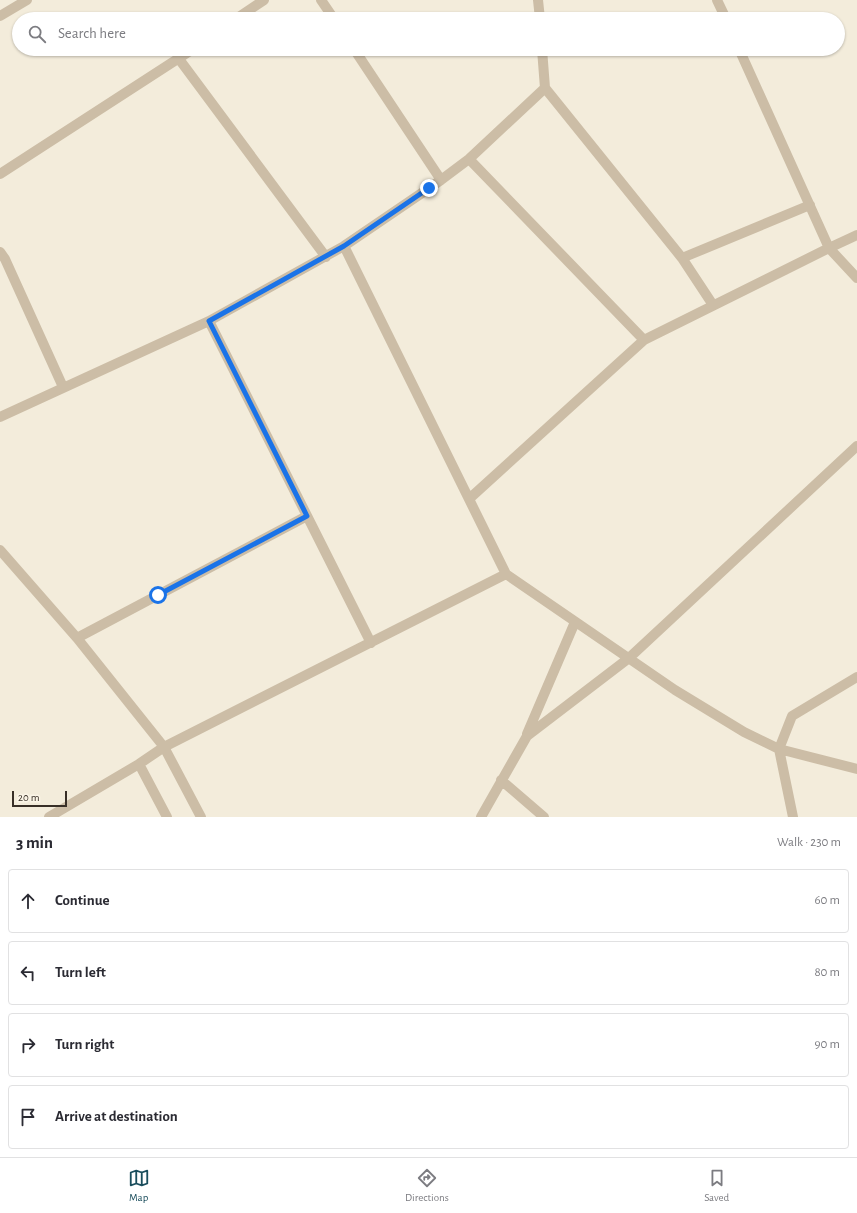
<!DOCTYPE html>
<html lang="en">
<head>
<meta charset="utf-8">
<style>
	:root { --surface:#fff; --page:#f2f2f3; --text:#2b2b33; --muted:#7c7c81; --line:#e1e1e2; --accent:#1a4d5c }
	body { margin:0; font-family:"Alegreya Sans",sans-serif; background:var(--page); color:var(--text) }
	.scale { position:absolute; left:12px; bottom:10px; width:55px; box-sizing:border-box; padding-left:4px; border:2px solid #382f27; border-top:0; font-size:11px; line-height:14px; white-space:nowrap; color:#382f27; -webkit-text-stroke:3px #fbf5e7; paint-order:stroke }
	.stop { position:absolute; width:12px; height:12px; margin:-9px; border:3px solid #1a73e8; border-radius:50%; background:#fff }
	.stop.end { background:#1a73e8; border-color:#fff; box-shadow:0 1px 4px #0008 }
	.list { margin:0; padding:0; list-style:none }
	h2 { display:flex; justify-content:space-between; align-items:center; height:52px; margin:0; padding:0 16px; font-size:17px }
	h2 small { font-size:13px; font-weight:400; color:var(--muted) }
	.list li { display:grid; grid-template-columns:26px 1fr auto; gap:12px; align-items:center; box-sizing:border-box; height:64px; margin:0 8px 8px; padding:0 8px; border:1px solid var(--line); border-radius:4px }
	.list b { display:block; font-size:15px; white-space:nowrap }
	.list em { font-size:13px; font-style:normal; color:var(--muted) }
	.icon { flex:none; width:22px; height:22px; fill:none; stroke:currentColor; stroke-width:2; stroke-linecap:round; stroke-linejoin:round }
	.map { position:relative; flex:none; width:857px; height:817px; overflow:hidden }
	.search { position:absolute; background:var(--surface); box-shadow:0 1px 3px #0004; left:12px; right:12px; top:12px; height:44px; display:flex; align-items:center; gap:10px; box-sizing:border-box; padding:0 14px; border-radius:22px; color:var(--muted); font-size:15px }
	.sheet { height:340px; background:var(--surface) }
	nav { display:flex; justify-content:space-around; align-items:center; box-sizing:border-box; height:56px; border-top:1px solid var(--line); background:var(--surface); font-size:11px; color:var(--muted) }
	nav a { display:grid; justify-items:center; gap:2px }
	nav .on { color:var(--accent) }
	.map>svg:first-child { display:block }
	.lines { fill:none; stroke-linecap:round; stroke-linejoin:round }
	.minor { stroke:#ccbda6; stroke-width:10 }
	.route { stroke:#1a73e8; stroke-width:5 }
</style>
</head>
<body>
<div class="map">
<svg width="857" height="817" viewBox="0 0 857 817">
	<rect width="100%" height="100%" fill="#f3ecdb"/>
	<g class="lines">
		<!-- minor -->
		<path class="minor" d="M321 0 334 19
			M538 0 540 19
			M717 0 726 19
			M0 16 27 0
			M236 19 264 0
			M354 49 441 180 469 159 545 88 542 49
			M179 59 326 257
			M545 88 682 258 713 305
			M469 159 644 340
			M0 174 193 49
			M857 235 829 248 857 278
			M344 246 506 574 675 690 744 732 779 749 857 769
			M0 252 5 259 63 387
			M682 258 810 205
			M209 321 371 643
			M0 417 209 321 344 246 441 180
			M469 499 644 340 829 248 739 49
			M0 550 77 638 164 747 201 817
			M77 638 307 516
			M527 734 575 622
			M139 764 167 817
			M501 780 544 817
			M49 817 139 764 164 747 506 574
			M481 817 527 736 629 658 857 446
			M793 817 779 749 792 716 857 677"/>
	</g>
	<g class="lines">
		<!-- route -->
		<path class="route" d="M158 595 307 516 209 321 344 246 429 188"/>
	</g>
</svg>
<div class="scale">20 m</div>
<div class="stop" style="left:158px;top:595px"></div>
<div class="stop end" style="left:429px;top:188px"></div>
<div class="search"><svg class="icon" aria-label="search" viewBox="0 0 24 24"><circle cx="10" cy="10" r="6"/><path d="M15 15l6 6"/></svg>Search here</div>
</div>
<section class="sheet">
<h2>3 min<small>Walk · 230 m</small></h2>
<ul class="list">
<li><svg class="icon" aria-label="ahead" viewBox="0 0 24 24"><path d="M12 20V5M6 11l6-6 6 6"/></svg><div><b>Continue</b></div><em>60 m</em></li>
<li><svg class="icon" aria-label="left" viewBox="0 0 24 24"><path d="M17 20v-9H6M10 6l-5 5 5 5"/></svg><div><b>Turn left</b></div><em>80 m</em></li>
<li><svg class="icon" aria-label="right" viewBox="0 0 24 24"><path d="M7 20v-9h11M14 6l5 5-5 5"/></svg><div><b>Turn right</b></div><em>90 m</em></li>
<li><svg class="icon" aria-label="arrive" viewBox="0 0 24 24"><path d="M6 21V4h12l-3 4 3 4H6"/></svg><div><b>Arrive at destination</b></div></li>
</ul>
</section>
<nav>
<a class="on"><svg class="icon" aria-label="map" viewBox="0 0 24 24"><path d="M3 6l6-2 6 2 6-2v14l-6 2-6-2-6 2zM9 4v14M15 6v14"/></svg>Map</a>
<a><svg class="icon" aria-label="directions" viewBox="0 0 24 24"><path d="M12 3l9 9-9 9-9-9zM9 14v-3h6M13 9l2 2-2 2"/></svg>Directions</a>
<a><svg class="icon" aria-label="saved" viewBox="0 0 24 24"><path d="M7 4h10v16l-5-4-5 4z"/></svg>Saved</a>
</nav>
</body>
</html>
